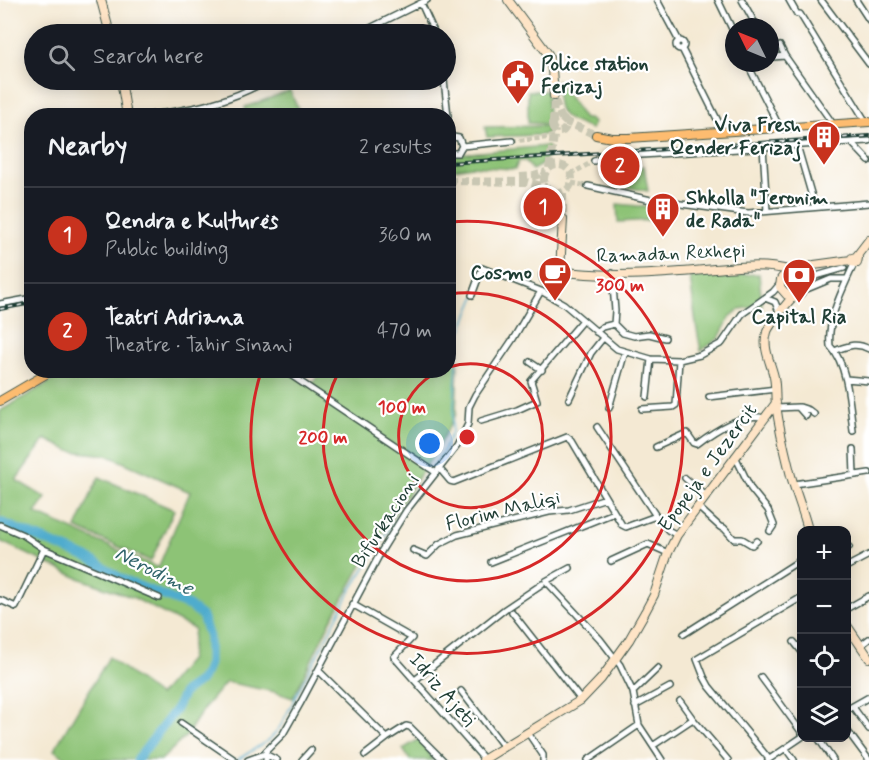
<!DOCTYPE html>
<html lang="en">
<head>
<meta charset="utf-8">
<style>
	:root { --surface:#171b24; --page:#242831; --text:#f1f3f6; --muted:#9ea1a6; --line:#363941; --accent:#c8321e }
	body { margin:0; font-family:Mynerve,sans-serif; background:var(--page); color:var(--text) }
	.controls { position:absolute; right:18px; bottom:18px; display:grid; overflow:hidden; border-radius:12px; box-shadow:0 3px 15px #0003 }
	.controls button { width:54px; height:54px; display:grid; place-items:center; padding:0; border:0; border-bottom:2px solid var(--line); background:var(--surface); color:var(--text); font:30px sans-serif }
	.compass { position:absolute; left:725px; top:18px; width:54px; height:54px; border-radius:50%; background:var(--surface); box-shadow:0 3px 15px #0003; rotate:313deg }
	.you { position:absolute; left:430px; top:444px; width:21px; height:21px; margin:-15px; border:4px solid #fff; border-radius:50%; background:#1a73e8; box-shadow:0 0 0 9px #1a73e833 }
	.badge { display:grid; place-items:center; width:39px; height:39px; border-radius:50%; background:var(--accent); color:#fff; font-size:20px; font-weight:700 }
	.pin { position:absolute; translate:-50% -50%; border:3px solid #fff; box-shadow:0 2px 6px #0006 }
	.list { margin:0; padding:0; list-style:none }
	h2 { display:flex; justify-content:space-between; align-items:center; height:78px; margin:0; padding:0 24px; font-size:26px }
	h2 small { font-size:20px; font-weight:400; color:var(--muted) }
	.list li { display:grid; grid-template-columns:39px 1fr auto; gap:18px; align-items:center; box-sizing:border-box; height:96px; padding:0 24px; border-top:2px solid var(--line) }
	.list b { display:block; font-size:22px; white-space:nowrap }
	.list p { margin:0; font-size:20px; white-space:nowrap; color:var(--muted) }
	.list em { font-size:20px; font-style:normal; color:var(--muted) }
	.icon { flex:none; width:33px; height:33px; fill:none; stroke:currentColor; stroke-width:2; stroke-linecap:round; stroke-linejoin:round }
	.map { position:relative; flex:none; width:869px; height:760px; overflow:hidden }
	.search { position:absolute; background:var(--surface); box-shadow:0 3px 15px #0003; left:24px; top:24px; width:432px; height:66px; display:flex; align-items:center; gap:15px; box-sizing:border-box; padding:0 21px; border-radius:33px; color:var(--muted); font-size:22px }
	.panel { position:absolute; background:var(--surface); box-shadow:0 3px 15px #0003; left:24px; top:108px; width:432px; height:270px; border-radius:24px }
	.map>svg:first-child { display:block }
	.green { fill:#8dc376; stroke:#568055; stroke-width:1.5; fill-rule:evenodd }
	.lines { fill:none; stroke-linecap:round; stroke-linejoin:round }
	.stream { stroke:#4faccd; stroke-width:1.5 }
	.river { stroke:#4faccd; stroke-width:9 }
	.street-tunnel { stroke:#c9c7b3; stroke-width:5; stroke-dasharray:5 2.5; stroke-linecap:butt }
	.secondary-tunnel { stroke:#c9c7b3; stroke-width:8; stroke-dasharray:8 4; stroke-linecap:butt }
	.primary-tunnel { stroke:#c9c7b3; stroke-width:8; stroke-dasharray:8 4; stroke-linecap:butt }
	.street-casing { stroke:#3f574c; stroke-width:8 }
	.secondary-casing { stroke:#3f574c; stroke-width:10 }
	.primary-casing { stroke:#3f574c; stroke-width:10 }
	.street { stroke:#fff; stroke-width:5 }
	.secondary { stroke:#fee4c6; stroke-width:8 }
	.primary { stroke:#fdbc70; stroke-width:8 }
	.rail-casing { stroke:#1f3d34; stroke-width:4 }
	.rail { stroke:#fff; stroke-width:1.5; stroke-dasharray:4.5; stroke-linecap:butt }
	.ring { fill:none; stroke:#d62828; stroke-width:3 }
	.labels { text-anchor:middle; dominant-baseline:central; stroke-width:4.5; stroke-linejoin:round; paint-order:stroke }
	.poi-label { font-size:20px; font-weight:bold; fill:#1f3d34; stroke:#fff; text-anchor:start }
	.street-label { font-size:20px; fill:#1f3d34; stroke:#fff }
	.water-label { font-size:21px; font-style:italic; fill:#30646a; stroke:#fff }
	.centre { fill:#d62828; stroke:#fff; stroke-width:3 }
	.ring-label { font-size:18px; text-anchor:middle; font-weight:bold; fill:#d62828; stroke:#fff; stroke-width:4.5; stroke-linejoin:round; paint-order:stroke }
</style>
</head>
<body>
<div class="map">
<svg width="869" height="760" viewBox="0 0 869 760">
	<rect width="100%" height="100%" fill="#fff"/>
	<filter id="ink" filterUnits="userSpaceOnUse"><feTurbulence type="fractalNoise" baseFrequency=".0167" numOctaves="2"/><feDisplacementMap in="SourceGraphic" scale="12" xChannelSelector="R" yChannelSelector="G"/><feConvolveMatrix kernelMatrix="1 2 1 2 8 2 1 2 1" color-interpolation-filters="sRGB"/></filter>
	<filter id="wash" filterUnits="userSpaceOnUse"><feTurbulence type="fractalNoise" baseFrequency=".008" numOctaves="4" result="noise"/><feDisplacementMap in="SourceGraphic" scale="24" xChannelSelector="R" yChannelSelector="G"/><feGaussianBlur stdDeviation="1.35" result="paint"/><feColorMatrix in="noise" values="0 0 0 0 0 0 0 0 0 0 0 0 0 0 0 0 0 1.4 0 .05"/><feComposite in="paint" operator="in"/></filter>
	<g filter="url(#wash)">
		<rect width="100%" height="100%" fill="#f4e9d3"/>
		<!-- green -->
		<path class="green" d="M557 80 584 119H589L594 123 591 129C559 117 556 115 557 80Z
			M290 91 301 115H246L245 107Z
			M528 91H547L548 124 528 123Z
			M547 126V133L542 135 487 137 485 127Z
			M547 146 549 148 543 164 532 170 526 161H519L515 169H512L471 166 449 170 448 155Z
			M644 166 648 191 611 184 610 180H630L632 167Z
			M617 204 670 209V219L618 222Z
			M759 274 762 306 740 309 730 317 719 338 701 351 696 325 690 277Z
			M449 341 458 359 456 414 436 451 373 546 331 620 293 698 275 692 226 682 204 708 186 736 161 760H69L54 750 109 657 159 696 190 659 194 629 134 598 76 577 0 541V411L69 371H292L313 383 321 371 448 370ZM45 439 70 451 107 455 190 492 158 568 35 513 46 498 16 480Z
			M99 477 174 510 151 561 76 528Z
			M419 739 433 760H410L403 749Z"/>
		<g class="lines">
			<!-- stream -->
			<path class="stream" d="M433 467 444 450 452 432 459 336 483 279
				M237 760 269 740 280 727 351 590 404 506 430 470"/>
			<!-- river -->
			<path class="river" d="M0 522 90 559 124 580 189 606 202 616 209 637V663L206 672 200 681 184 692 176 709 137 760"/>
		</g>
	</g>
	<g filter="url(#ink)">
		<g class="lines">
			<!-- street-tunnel -->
			<path class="street-tunnel" d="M512 141 554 137
				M571 174 594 161
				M572 183 588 186"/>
			<!-- secondary-tunnel -->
			<path class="secondary-tunnel" d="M555 101 562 119
				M553 123 554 96
				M563 193V219"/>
			<!-- primary-tunnel -->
			<path class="primary-tunnel" d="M552 125a7 7 0 1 1 14 0a7 7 0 1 1-14 0Z
				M564 121 596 135
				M544 179a14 14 0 1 1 28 0a14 14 0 1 1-28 0Z
				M549 168 555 130
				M520 177 534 176 546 172
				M448 181 527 182 546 187"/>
			<!-- street casing -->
			<g class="street-casing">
				<path id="street" d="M657 0 679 41
					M718 0 734 33
					M742 0 757 27
					M789 0 797 14H800L866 122
					M821 0 869 64
					M856 0 869 20
					M421 3 435 34
					M358 34 427 0
					M676 45a4 4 0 1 1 8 0a4 4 0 1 1-8 0Z
					M780 46 785 56
					M682 49 723 131
					M770 51 773 57 785 56 833 124
					M747 63 780 128
					M444 80 448 116
					M144 116C187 110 230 103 267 80
					M448 121 450 138
					M448 140 453 137 459 138 462 146 458 153H452L448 151
					M851 142 869 141
					M797 145 815 207
					M462 146 512 141
					M763 147 767 211
					M594 161 609 157 851 142 869 161
					M588 186 651 200 748 213 869 203
					M612 273 615 311 614 324
					M802 275 816 276 844 268
					M802 291 831 279H847
					M472 295 482 268 541 291
					M765 298 775 302 780 314
					M0 304 32 298
					M596 332 602 327 614 324 623 333 634 336 649 334 665 338
					M834 351C848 346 856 342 869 349
					M530 362 542 370
					M283 370 435 472
					M846 379 869 381
					M647 397 651 359
					M709 397 776 389
					M569 399 591 353 603 338
					M800 407 809 410 814 414
					M609 408 625 352
					M777 408 798 407 806 416
					M642 409 673 407 676 405 679 360
					M481 421 517 410 537 401 531 381 583 320
					M597 427 656 516 668 530 677 535
					M853 431C850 407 848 364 830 346 827 318 843 289 854 264
					M656 447 687 433 694 443 697 444C713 432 743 411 764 418
					M853 449 854 475
					M735 456 751 489 768 510 774 525 770 531
					M439 468 450 481 454 482 567 437 572 441 622 525 626 527 656 516
					M685 478 705 495
					M794 484 869 473
					M697 506 720 527 724 528 734 539H742L752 545 757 541
					M0 525 23 535 44 549 159 598
					M846 549 849 547
					M413 550 427 556 439 544 457 535 549 512 569 510 606 498
					M611 561 648 544 668 553
					M491 562 614 513
					M846 567 869 555
					M570 568 546 581 600 639 620 665 633 692 639 725 662 760
					M0 600 16 607 44 549
					M352 604 412 638 394 657 484 759
					M846 609 869 596
					M512 612 581 700
					M684 634 802 559
					M794 642 802 652
					M860 646 869 639
					M318 670 387 738 406 726 410 727 443 760
					M761 677 802 733
					M415 680 505 609 542 584
					M461 691 504 747
					M633 692 658 668
					M680 701 693 719 728 760
					M635 706 670 687
					M853 707 869 729
					M846 710 869 697
					M181 723 235 760
					M846 729 869 760
					M528 733 543 755V760
					M818 738 833 760
					M654 745 693 719
					M786 749 794 760
					M365 755 387 738
					M769 759 709 686 704 677 697 659 802 597
					M248 760 265 754 277 760
					M266 760V751L283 734 300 704 382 550 406 511 457 446 468 424 469 407 475 395 513 339 541 291 564 304 617 349 651 359 679 360 700 355 722 343 742 314 773 292 779 285
					M302 760 311 750
					M588 760 639 725
					M768 760 802 737"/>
			</g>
			<!-- secondary casing -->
			<g class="secondary-casing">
				<path id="secondary" d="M101 0 110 34
					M508 0 548 54 552 69 554 96
					M121 80 127 116
					M858 258 857 263 852 262V258L856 257 869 240
					M560 270 554 266 548 268 543 275C544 282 548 285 555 285L562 278 560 270 563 219
					M561 271C597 277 644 275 681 272 714 270 760 261 791 271
					M797 272 814 265 851 260
					M797 295H787L780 287 781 279C792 263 812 277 802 291 800 295 795 296 791 299 787 303 768 327 767 332 762 348 771 363 774 377 776 387 775 396 776 405 779 426 784 448 789 468 794 490 803 509 808 530
					M846 624 869 658
					M483 760 581 700 601 679 629 640 645 612 654 595 668 553 677 535 776 403"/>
			</g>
			<!-- primary casing -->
			<g class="primary-casing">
				<path id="primary" d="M596 135 612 138H629L869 122
					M0 401 53 370"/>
			</g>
			<!-- street -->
			<use href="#street" class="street"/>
			<!-- secondary -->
			<use href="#secondary" class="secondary"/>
			<!-- primary -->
			<use href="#primary" class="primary"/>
			<!-- rail casing -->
			<g class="rail-casing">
				<path id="rail" d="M448 163 869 136
					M0 309 32 303"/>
			</g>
			<!-- rail -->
			<use href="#rail" class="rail"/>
		</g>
	</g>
	<!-- distance rings -->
	<g class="ring">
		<path d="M449 367A72 72 0 1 1 439 371"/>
		<path d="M449 294A144 144 0 1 1 339 371"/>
		<path d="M450 222A216 216 0 1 1 261 372"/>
	</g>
	<!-- icons -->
	<defs>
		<g id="civic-pin" transform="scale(1.725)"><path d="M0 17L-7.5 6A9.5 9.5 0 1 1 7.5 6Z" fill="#c8321e" stroke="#fff"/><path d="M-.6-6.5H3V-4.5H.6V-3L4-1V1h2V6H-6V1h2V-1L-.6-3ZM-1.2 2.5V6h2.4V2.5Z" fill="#fff"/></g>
		<g id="building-pin" transform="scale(1.725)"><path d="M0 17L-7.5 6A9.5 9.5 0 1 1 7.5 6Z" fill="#c8321e" stroke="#fff"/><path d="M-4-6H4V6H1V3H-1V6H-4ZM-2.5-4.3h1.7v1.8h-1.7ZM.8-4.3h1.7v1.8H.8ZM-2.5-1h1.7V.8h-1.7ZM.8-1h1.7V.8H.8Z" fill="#fff"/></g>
		<g id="cafe-pin" transform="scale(1.725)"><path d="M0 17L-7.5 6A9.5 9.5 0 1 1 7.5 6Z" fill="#c8321e" stroke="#fff"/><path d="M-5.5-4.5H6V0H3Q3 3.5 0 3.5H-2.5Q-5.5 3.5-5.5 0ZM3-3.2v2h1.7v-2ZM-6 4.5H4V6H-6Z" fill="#fff"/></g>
		<g id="bank-pin" transform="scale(1.725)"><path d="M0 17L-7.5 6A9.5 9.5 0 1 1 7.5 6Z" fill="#c8321e" stroke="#fff"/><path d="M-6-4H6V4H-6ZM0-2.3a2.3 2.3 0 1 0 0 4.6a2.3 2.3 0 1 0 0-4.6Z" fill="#fff"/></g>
	</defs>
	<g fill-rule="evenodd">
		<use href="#civic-pin" x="518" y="76"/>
		<use href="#building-pin" x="824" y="137"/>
		<use href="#building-pin" x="663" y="209"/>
		<use href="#cafe-pin" x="555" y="273"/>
		<use href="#bank-pin" x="799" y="275"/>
	</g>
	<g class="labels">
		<!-- poi labels -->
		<g class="poi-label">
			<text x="541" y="64">Police station<tspan x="541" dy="23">Ferizaj</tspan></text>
			<text x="801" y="125" text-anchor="end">Viva Fresh<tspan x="801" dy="23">Qender Ferizaj</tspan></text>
			<text x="686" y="198">Shkolla "Jeronim<tspan x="686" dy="23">de Rada"</tspan></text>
			<text x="532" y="273" text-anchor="end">Cosmo</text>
			<text x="799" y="317" text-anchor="middle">Capital Ria</text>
		</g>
		<!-- street labels -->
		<g class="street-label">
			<text transform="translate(671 254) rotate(-2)">Ramadan Rexhepi</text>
			<text transform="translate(708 468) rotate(-54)">Epopeja e Jezercit</text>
			<text transform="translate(503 511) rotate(-14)">Florim Maliqi</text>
			<text transform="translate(386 521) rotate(-57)">Bifurkacioni</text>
			<text transform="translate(442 690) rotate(49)">Idriz Ajeti</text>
		</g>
		<!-- water labels -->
		<g class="water-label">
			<text transform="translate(154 571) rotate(27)">Nerodime</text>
		</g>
	</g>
	<circle cx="467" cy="437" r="9" class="centre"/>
	<g class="ring-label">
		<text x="620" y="291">300 m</text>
		<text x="402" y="413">100 m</text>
		<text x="323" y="443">200 m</text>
	</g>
</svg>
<div class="controls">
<button>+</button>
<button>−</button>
<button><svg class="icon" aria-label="locate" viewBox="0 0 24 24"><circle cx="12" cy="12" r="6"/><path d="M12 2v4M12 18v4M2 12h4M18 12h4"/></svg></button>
<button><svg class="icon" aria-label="layers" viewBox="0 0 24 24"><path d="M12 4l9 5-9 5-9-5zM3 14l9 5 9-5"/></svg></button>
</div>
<svg class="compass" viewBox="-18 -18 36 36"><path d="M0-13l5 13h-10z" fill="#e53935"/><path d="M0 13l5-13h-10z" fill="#9ea1a6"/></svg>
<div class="you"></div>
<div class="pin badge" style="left:543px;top:207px">1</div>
<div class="pin badge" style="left:620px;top:166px">2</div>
<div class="search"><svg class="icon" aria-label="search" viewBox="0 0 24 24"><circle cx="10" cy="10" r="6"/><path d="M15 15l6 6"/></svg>Search here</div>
<section class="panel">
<h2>Nearby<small>2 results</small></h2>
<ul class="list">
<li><span class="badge">1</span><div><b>Qendra e Kulturës</b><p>Public building</p></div><em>360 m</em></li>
<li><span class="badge">2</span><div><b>Teatri Adriana</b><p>Theatre · Tahir Sinani</p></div><em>470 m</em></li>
</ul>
</section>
</div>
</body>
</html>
